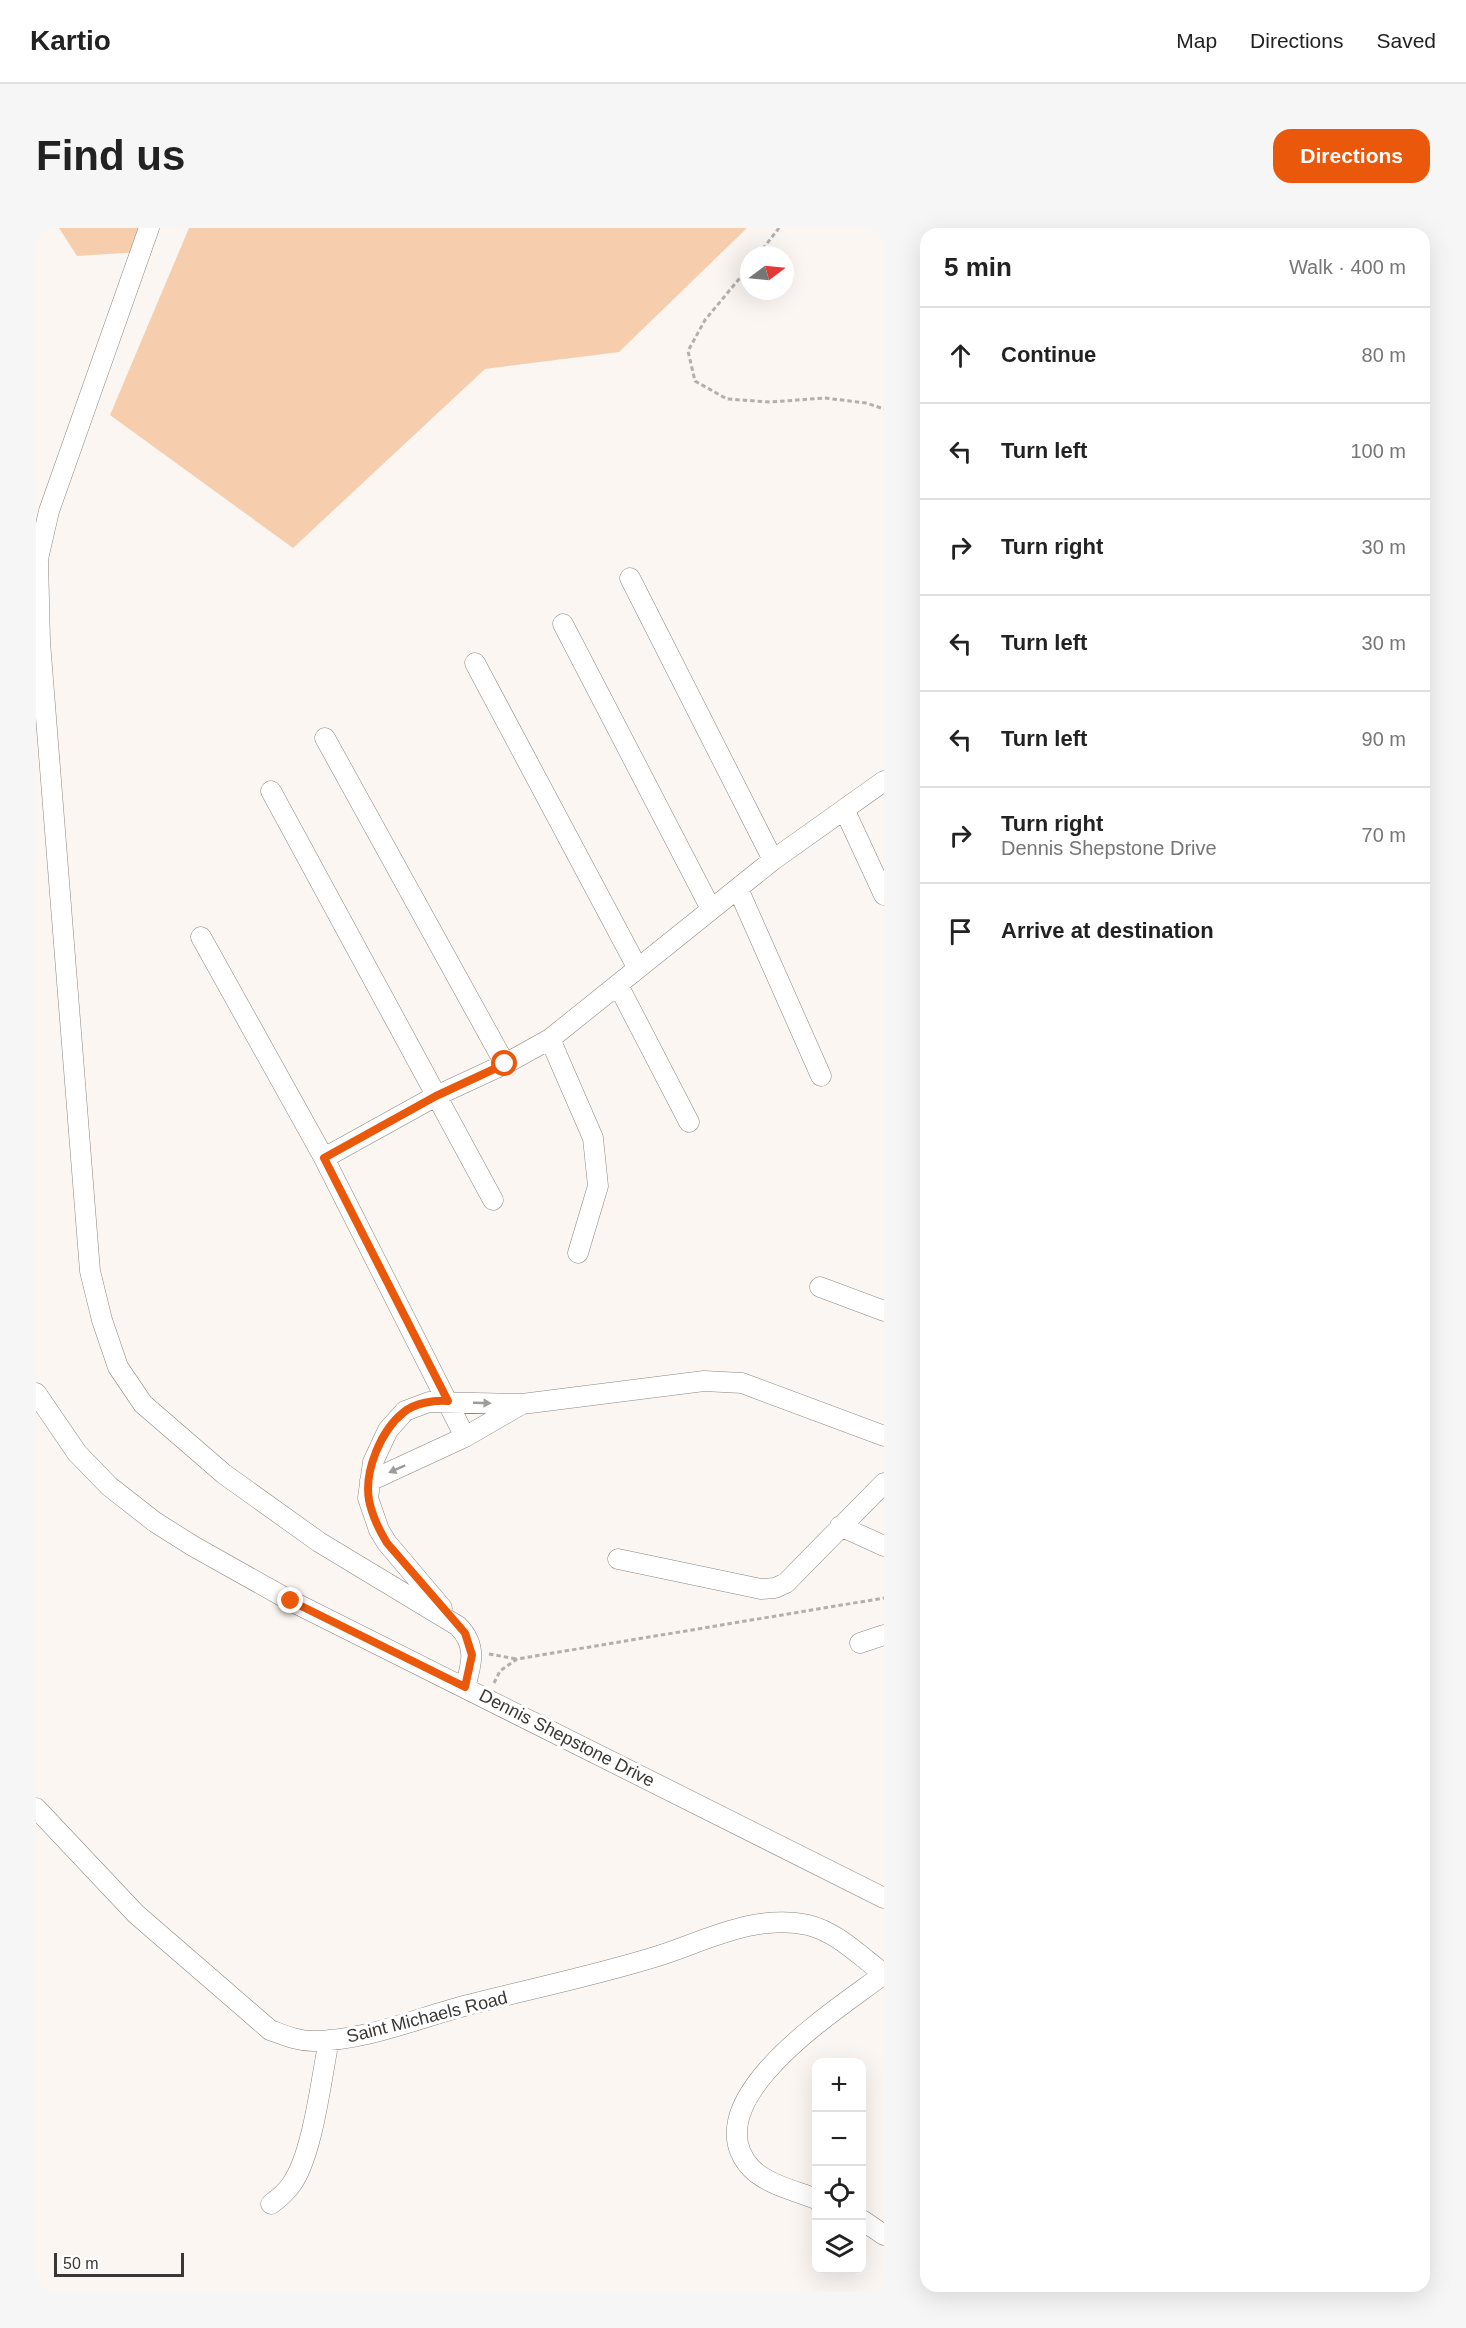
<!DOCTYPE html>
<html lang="en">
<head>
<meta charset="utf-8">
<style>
	:root { --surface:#fff; --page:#f6f6f6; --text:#222; --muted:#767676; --line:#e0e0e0; --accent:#ea580c }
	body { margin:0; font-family:Arial,sans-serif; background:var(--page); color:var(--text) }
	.controls { position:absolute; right:18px; bottom:18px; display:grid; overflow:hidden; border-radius:12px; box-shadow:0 6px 24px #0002 }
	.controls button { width:54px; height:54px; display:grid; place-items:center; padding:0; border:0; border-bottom:2px solid var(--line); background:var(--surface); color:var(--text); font:30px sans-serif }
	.compass { position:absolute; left:704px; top:18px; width:54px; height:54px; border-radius:50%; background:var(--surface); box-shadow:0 6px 24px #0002; rotate:74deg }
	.scale { position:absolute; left:18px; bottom:15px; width:130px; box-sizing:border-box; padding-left:6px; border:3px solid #3a3837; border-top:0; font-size:16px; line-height:21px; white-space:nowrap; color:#3a3837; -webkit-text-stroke:4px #fff; paint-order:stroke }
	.stop { position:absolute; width:18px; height:18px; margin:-14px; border:4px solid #ea580c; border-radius:50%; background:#fff }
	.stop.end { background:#ea580c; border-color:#fff; box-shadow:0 2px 6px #0008 }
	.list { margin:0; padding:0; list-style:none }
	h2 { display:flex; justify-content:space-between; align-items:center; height:78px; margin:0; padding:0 24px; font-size:26px }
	h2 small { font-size:20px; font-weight:400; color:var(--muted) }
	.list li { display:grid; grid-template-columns:39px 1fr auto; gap:18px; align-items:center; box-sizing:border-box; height:96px; padding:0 24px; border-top:2px solid var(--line) }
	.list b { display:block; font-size:22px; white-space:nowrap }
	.list p { margin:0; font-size:20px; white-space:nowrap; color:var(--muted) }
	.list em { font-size:20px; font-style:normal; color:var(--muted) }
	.icon { flex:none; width:33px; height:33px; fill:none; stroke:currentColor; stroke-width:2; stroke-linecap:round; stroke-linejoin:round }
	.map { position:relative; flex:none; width:848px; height:2064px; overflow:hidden; border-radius:18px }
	header { display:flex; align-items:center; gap:36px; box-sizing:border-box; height:84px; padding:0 30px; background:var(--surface); border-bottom:2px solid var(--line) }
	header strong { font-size:28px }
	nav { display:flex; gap:33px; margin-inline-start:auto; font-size:21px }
	.intro { display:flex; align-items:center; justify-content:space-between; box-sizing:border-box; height:144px; padding:0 36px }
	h1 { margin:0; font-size:42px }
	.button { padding:15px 27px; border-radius:18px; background:var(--accent); color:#fff; font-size:21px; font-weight:700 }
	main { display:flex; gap:36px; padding:0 36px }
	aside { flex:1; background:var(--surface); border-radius:18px; box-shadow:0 6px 24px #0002 }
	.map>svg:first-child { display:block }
	.green { fill:#f6ceae }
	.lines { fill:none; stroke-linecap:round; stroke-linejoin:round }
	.minor-casing { stroke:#8a8682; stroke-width:21 }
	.path { stroke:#b3afac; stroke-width:3; stroke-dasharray:4.5 3; stroke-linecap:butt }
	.minor { stroke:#fff; stroke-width:20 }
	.oneway { fill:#9c9c9b }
	.route { stroke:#ea580c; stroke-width:8 }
	.labels { text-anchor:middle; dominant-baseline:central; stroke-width:6; stroke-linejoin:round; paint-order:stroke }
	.street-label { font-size:18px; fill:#3a3837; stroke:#fff }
</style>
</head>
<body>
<header>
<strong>Kartio</strong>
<nav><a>Map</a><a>Directions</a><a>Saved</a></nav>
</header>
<div class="intro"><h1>Find us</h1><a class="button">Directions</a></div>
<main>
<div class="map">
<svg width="848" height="2064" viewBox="0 0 848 2064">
	<rect width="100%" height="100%" fill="#fbf6f2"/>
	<!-- green -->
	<path class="green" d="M23 0H113L104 24 41 28Z
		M153 0H711L583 124 449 141 257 320 74 187Z"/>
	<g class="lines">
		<!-- minor casing -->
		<g class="minor-casing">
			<path id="minor" d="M113 0 13 283 2 331 4 414 54 1043 66 1092 82 1139 107 1176 188 1246 283 1314 422 1398C441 1417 436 1436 429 1459
				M594 350 737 632
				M527 396 675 681
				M439 435 601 739
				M289 510 469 836
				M235 563 457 972
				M809 583 848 667
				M703 663 785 848
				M165 709 288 930 429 1209
				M583 759 653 894
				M514 811 557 910 562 958 542 1025
				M288 930 400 868 469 836 514 811 737 632 848 553
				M784 1059 848 1083
				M0 1165 41 1225 73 1258 119 1294 157 1318 255 1373 848 1670
				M334 1253 429 1209 486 1176
				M804 1298 848 1318
				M582 1331 725 1361 739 1360 750 1355 848 1255
				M406 1380 351 1315 343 1302 332 1270 337 1234 352 1202 369 1183 393 1174 486 1176 668 1153 706 1155 848 1208
				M824 1415 848 1407
				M0 1580 100 1686 234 1802C248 1807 261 1813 277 1813 328 1813 379 1791 428 1778 493 1761 558 1748 622 1728 669 1713 721 1685 772 1697 801 1704 824 1728 848 1746
				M780 1971C760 1963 730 1956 715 1940 654 1873 805 1779 848 1746
				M235 1976C242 1971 250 1964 255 1957 277 1927 285 1851 293 1812
				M826 1992 848 2007"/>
		</g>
		<!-- path -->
		<path class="path" d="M722 27 743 0
			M713 39 669 92 652 123 659 153 691 171 734 174 789 170 830 175 848 181
			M453 1426 481 1431
			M458 1455 464 1443 481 1431 848 1370"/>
		<!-- minor -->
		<use href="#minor" class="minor"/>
	</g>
	<!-- one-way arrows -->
	<defs><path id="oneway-solid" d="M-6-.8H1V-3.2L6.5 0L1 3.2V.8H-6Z" transform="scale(1.5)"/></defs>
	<g class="oneway">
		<use href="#oneway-solid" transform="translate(446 1175) rotate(2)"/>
		<use href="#oneway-solid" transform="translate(361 1241) rotate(156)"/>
	</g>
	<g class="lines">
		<!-- route -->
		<path class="route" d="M255 1373 429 1459 436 1427 429 1405 351 1315C343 1302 336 1287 333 1272 328 1243 345 1202 368 1184 379 1175 398 1172 412 1173L288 930 400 868 469 836"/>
	</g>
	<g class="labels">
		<!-- street labels -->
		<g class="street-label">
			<text transform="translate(531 1510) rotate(27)">Dennis Shepstone Drive</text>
			<text transform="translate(391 1789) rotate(-14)">Saint Michaels Road</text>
		</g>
	</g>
</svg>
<div class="controls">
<button>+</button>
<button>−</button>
<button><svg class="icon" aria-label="locate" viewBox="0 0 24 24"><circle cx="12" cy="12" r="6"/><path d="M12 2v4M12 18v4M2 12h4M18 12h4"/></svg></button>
<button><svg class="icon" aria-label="layers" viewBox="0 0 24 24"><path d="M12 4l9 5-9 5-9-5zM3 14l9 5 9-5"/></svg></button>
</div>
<svg class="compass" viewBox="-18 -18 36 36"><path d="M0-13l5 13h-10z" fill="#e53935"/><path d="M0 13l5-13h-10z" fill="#767676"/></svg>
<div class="scale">50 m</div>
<div class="stop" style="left:469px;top:836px"></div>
<div class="stop end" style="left:255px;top:1373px"></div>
</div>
<aside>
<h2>5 min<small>Walk · 400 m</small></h2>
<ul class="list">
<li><svg class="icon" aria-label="ahead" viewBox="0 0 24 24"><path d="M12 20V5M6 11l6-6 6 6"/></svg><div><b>Continue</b></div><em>80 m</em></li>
<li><svg class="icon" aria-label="left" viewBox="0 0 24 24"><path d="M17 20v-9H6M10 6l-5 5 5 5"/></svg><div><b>Turn left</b></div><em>100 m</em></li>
<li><svg class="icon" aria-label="right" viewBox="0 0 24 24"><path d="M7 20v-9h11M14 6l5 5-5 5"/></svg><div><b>Turn right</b></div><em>30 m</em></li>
<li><svg class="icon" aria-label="left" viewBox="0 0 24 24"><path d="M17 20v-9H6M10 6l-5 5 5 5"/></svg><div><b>Turn left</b></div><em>30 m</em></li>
<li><svg class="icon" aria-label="left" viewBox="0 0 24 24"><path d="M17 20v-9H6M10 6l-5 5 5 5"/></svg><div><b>Turn left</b></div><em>90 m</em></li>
<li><svg class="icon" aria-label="right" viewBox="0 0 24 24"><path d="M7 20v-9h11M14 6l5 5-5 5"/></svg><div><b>Turn right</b><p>Dennis Shepstone Drive</p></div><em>70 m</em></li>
<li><svg class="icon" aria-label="arrive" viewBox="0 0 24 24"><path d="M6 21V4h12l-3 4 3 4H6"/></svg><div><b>Arrive at destination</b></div></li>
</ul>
</aside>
</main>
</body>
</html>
